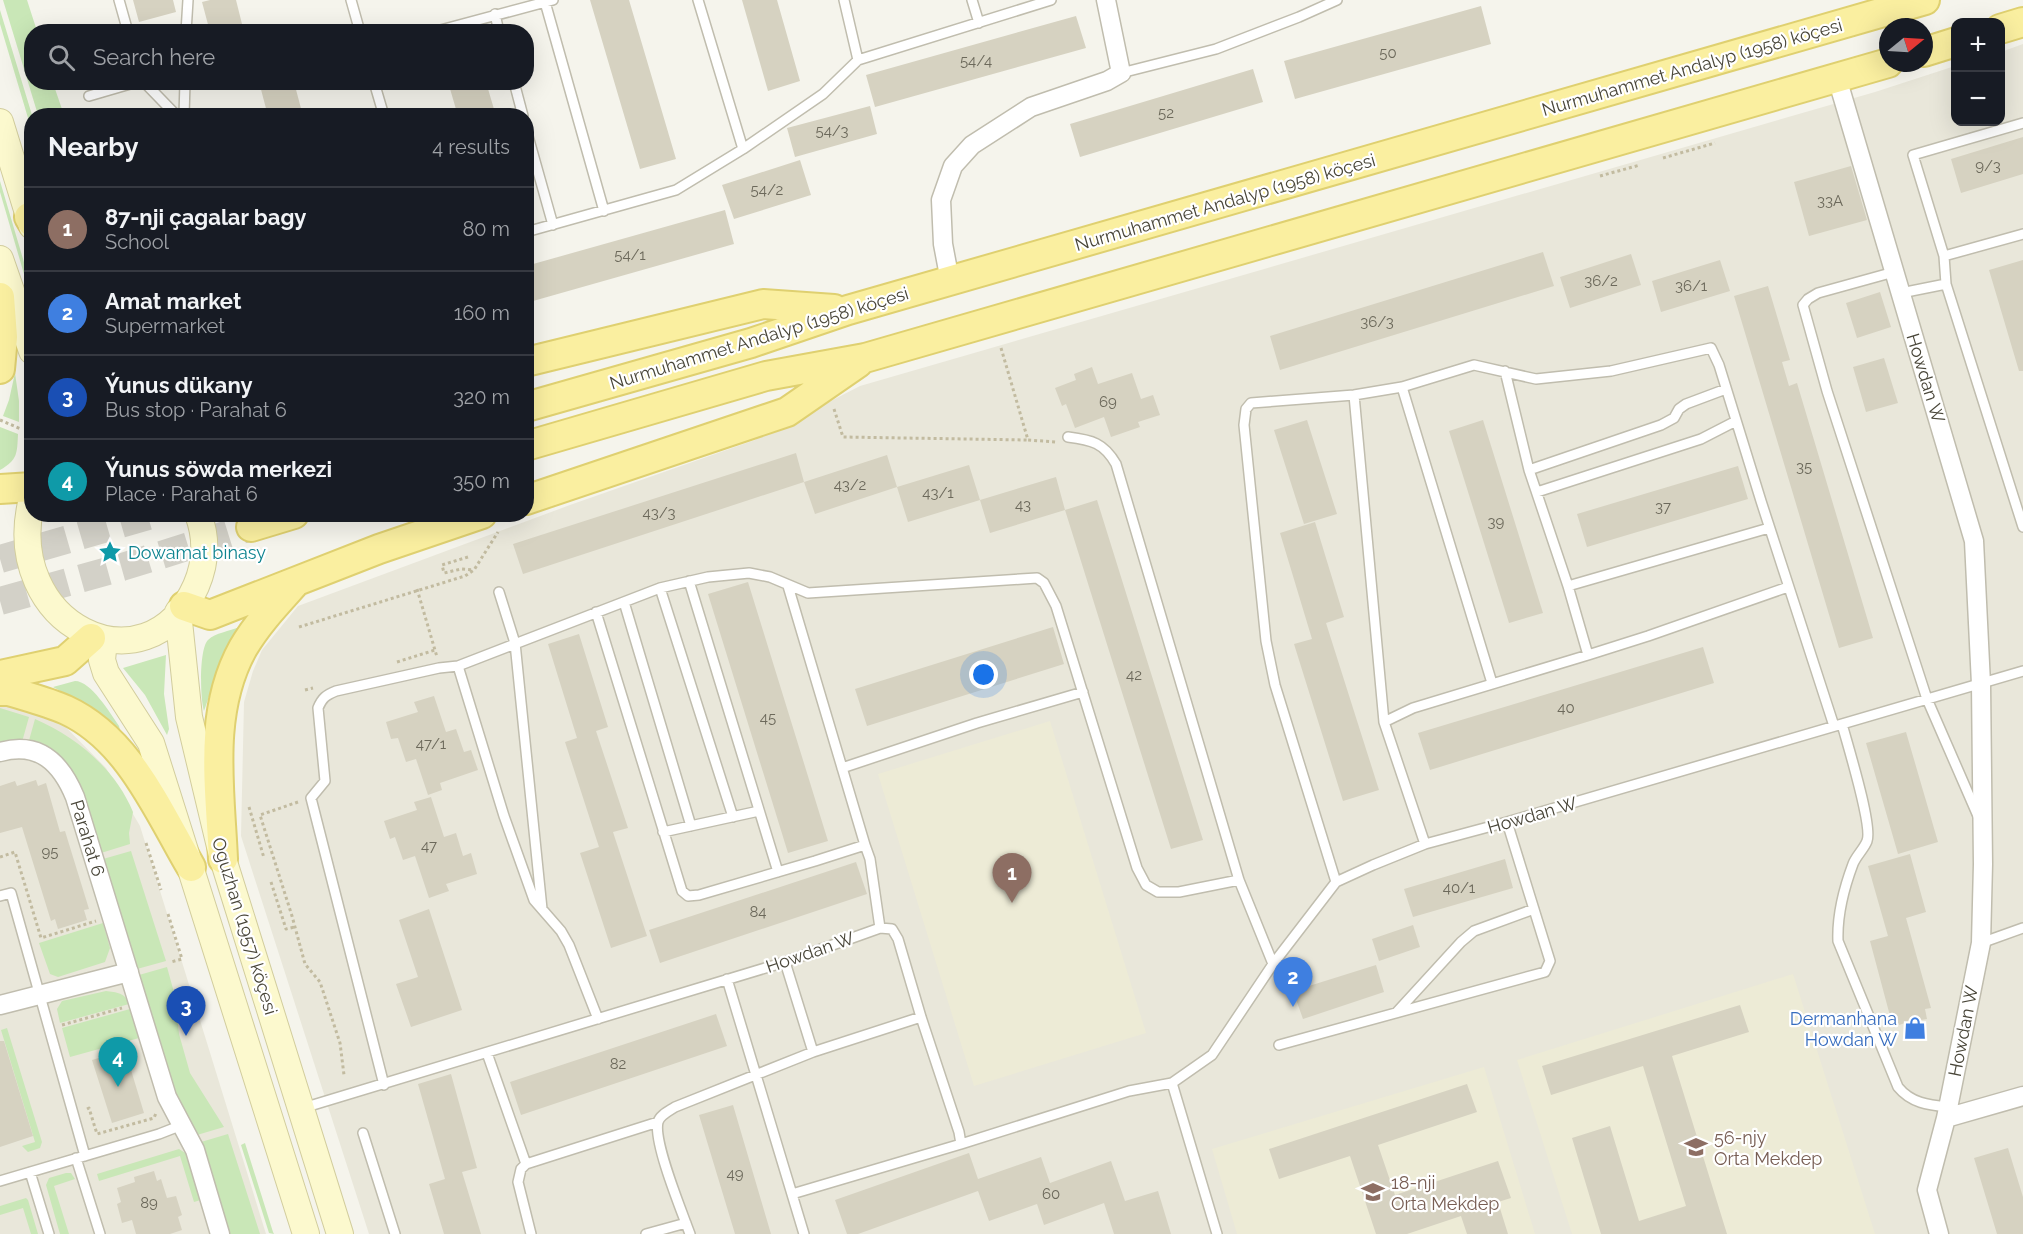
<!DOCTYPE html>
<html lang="en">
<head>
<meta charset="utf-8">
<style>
	:root { --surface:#171b24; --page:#20242c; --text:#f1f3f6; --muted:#9ea1a6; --line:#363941; --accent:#f06728 }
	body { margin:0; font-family:Raleway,sans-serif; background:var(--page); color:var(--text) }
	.controls { position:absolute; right:18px; top:18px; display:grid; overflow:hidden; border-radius:12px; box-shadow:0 6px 24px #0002 }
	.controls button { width:54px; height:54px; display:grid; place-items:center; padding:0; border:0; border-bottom:2px solid var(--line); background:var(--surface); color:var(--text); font:30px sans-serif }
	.compass { position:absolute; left:1879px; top:18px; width:54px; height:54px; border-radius:50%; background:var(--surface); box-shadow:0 6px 24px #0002; rotate:72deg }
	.you { position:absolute; left:984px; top:675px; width:21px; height:21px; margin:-15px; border:4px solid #fff; border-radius:50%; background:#1a73e8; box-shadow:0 0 0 9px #1a73e833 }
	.badge { display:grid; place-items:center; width:39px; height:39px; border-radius:50%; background:var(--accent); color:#fff; font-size:20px; font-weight:700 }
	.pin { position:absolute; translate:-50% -50px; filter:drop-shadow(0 2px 3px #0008) }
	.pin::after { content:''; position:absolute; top:32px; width:21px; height:18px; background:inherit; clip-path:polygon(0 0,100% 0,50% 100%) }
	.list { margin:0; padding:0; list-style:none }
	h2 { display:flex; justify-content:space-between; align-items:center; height:78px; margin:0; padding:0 24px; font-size:26px }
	h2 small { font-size:20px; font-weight:400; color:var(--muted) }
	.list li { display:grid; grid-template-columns:39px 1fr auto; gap:18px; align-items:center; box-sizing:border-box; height:84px; padding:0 24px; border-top:2px solid var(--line) }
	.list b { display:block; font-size:22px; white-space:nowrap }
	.list p { margin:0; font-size:20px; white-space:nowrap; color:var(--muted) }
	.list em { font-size:20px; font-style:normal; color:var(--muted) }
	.icon { flex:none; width:33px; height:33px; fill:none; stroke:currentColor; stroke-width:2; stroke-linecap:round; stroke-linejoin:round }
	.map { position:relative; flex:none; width:2023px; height:1234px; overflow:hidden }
	.search { position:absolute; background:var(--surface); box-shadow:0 6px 24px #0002; left:24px; top:24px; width:510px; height:66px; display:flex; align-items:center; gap:15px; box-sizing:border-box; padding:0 21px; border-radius:24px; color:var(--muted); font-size:22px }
	.panel { position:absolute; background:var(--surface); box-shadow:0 6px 24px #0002; left:24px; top:108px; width:510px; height:414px; border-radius:24px }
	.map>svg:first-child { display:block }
	.residential { fill:#e9e7da }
	.education { fill:#edebd6 }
	.green { fill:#c9e7b7 }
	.building { fill:#d6d2c1 }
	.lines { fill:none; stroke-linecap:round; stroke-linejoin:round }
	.primary-tunnel { stroke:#d3d1c8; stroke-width:28; stroke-dasharray:28 14; stroke-linecap:butt }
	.lane-casing { stroke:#c0bdae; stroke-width:12 }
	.street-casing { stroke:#c0bdae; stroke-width:21 }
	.secondary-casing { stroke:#d2cd9d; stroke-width:28 }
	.primary-casing { stroke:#dfd070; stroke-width:32 }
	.path { stroke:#c2bba0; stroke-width:3; stroke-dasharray:3 3; stroke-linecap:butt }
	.lane { stroke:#fff; stroke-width:9 }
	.street { stroke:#fff; stroke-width:18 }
	.secondary { stroke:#fcf9ce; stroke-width:26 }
	.primary { stroke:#faefa0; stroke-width:28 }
	.labels { text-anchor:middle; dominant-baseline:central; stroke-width:4.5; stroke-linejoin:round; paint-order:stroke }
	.number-label { font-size:15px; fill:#6c695b }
	.street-label { font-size:18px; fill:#494639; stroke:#fff }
	.culture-label { font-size:18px; fill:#0d838f; stroke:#fff; text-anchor:start }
	.shop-label { font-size:18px; fill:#366cbe; stroke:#fff; text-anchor:end }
	.education-label { font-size:18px; fill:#785e54; stroke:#fff; text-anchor:start }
</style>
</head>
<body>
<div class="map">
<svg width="2023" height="1234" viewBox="0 0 2023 1234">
	<rect width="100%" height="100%" fill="#f5f4ec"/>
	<!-- residential -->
	<path class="residential" d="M2023 44V1234H369L241 836 244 702 253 671 262 650 298 606 570 505 755 440 860 386 1875 92 1955 66 1956 122H2000L2001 52Z
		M0 698 45 706 106 768 140 826 266 1234H0Z"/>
	<!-- education -->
	<path class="education" d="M1050 721 1146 1033 974 1086 878 774Z
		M1793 974 1875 1234H1572L1517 1060Z
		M1484 1067 1535 1234H1237L1212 1149Z"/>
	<!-- green -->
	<path class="green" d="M3 0H27L37 31 32 32V82L53 83 64 115H38Z
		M0 10 32 115 31 128 0 24Z
		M0 181 31 286V298L0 192Z
		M15 373 19 401V422L3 416 9 400Z
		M0 427 18 434C17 453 18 460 0 470Z
		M239 627 218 670 204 711C200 699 199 649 208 640 215 633 230 631 239 627Z
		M166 655 164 694 169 729 167 735 145 695 123 668Z
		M75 681C91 681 110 713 119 726L120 730 117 731 72 697 53 687Z
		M0 708 29 717 22 742 0 744Z
		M35 719C77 737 116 770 133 812L129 833 130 844 101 853 77 780C65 759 49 755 28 744Z
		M131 851 166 961 137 969 103 859Z
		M103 923 110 948 105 962 58 977 50 974 39 943Z
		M167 967 175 996 179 1034 190 1073 224 1127 197 1135 175 1092 139 975Z
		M106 991C116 992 126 993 129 1004L60 1023 57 1009 62 1001Z
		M130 1009 139 1038 70 1057 62 1028Z
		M7 1028 42 1142 40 1148 28 1152 22 1146 35 1142 1 1030Z
		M228 1134 260 1234H228L201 1142Z
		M245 1143 273 1232 274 1234 269 1233 241 1145Z
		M179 1149 190 1156 204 1199 194 1202 180 1156 99 1181 97 1174Z
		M66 1173H71L75 1179 54 1186 69 1234H60L46 1185 49 1178Z
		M26 1198 28 1200 38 1234H31L23 1208 0 1215V1206Z"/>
	<!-- building -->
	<path class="building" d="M133 0H173L176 12 139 22Z
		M210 0H236L244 32H210L202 2Z
		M590 0H629L676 159 640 169Z
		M742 0H777L800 81 768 91Z
		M1481 6 1491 44 1295 99 1284 61Z
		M1076 16 1086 48 875 107 866 75Z
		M1253 69 1263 102 1080 157 1070 124Z
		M259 82H294L303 116H268Z
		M448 82H486L496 116H458Z
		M870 106 877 134 795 157 787 128Z
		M2023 137V174L1961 193 1951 159Z
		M800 160 811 195 734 219 722 185Z
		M1851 166 1867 220 1809 236 1794 182Z
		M725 210 734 244 526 303V266Z
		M1543 252 1554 286 1280 370 1270 336Z
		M1631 254 1641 285 1570 308 1560 277Z
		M1720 260 1730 291 1661 312 1652 281Z
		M2023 260V371H2019L1989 270Z
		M1768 286 1790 360 1782 362 1789 386 1797 383 1873 638 1839 648 1734 296Z
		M1880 292 1891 327 1857 338 1846 303Z
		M1884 358 1898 403 1866 412 1853 367Z
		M1092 367 1098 384 1132 373 1141 399 1153 395 1160 415 1138 422 1140 427 1111 437 1104 417 1075 428 1066 404 1062 406 1055 388 1076 380 1074 374Z
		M1307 420 1337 514 1304 524 1274 430Z
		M1483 420 1543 613 1509 623 1449 431Z
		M796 453 804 482 523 574 513 544Z
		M887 455 897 487 815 514 804 482Z
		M969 465 980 500 908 522 897 487Z
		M1738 466 1748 499 1587 547 1577 514Z
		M1056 477 1065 510 990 533 980 500Z
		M1097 500 1203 840 1171 849 1065 510Z
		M1315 522 1344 617 1326 623 1379 790 1343 801 1294 644 1312 639 1280 533Z
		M748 582 828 841 788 853 708 594Z
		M1053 627 1064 664 867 726 855 689Z
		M579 634 608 727 596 731 628 828 613 832 647 936 611 948 580 853 599 847 565 742 577 738 548 644Z
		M1703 647 1714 683 1430 770 1418 733Z
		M434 696 446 732 456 729 464 752 471 750 478 770 440 783 442 790 428 795 416 759 406 762 398 738 391 739 386 722 418 712 414 702Z
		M1906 732 1938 842 1898 854 1866 743Z
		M36 780 38 786 46 783 60 832 65 831 89 909 84 910 87 920 58 929 55 919 51 921 22 827 0 833V786L15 781 17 786Z
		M431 797 444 837 456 833 463 856 471 853 477 874 446 884 449 891 429 898 415 856 403 860 395 837 390 839 384 821 417 810 414 802Z
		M1910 854 1926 912 1906 918 1931 1008 1925 1009 1927 1019 1921 1020 1924 1029 1908 1034 1905 1023 1893 1027 1870 941 1888 936 1868 866Z
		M1505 859 1513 888 1413 917 1404 889Z
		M856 862 867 894 660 963 649 930Z
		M429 909 462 1010 411 1027 396 984 418 977 399 920Z
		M1413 925 1420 947 1379 961 1372 939Z
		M1376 965 1384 992 1303 1019 1293 991Z
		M1740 1005 1749 1032 1672 1056 1727 1234H1601L1572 1138 1610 1126 1639 1221 1686 1206 1643 1066 1551 1095 1542 1066Z
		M716 1014 727 1046 521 1115 510 1082Z
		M0 1041H4L33 1136 0 1147Z
		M125 1050 144 1113 112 1123 92 1060Z
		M451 1074 477 1168 462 1172 481 1234H444L429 1184 445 1179 418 1084Z
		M1467 1084 1477 1112 1378 1145 1395 1195 1498 1161 1511 1198 1498 1202 1508 1234H1467L1461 1216 1407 1234H1376L1350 1156 1279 1179 1269 1149Z
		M733 1105 771 1234H735L699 1115Z
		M2008 1148 2023 1197V1234H1997L1974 1158Z
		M969 1153 978 1179 1041 1157 1050 1183 1111 1161 1125 1201 1158 1191 1171 1234H1114L1104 1203 1044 1225 1037 1204 989 1221 978 1191 858 1234H847L835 1200Z
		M154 1171 157 1181 161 1179 167 1198 176 1196 182 1215 178 1217 182 1230 170 1234H136L132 1220 122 1223 117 1204 121 1202 117 1188 135 1182 134 1177Z"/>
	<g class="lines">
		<!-- primary-tunnel -->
		<path class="primary-tunnel" d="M0 559 155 514
			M0 601 122 567 251 527"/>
		<!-- lane casing -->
		<g class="lane-casing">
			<path id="lane" d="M119 0 128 32
				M351 0 360 32
				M698 0 743 149
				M844 0 858 60
				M972 0 979 23
				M545 2 604 211
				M495 14 499 32
				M186 32 188 0
				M433 32 553 0
				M1121 73 1216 49 1299 17 1337 0
				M144 82 177 116
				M374 82 384 116
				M514 82 523 116
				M89 96 137 82
				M184 116 185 82
				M526 129 553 225
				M526 232 676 190 743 149 823 94 858 60 1051 0
				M1944 256 1913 155 2023 123
				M1894 272 1818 293 1808 299 1803 305 1827 391 1927 699 1978 816
				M1946 284 2023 527
				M1901 293 1946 284 1944 256 2023 234
				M1505 371 1529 470 1568 586
				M1402 387 1492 683
				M1354 395 1384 722
				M1068 437C1092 440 1104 443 1116 464L1239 880 1273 964
				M1529 470 1661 425 1674 418 1679 409 1686 404 1726 389
				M1537 492 1701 439 1736 421
				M689 581 778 872
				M788 586 865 845
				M660 588 733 817
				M499 592 515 643 542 909
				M624 602 691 826
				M596 612 682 891 688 896 699 895 815 861 865 845 870 859 880 928
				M1588 655 1648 636 1788 587
				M1842 724C1847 743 1873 826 1867 841 1864 849 1856 856 1853 864 1844 888 1837 916 1838 941L1898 1087C1911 1103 1928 1105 1948 1107
				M842 768 977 723 1083 692
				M663 832 759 811
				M1425 844 1384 722 1413 708 1588 655 1568 586 1769 528
				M1336 882 1275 685 1266 641 1244 425 1246 409 1251 403 1354 395 1402 387 1474 365 1536 379 1611 371 1711 348 1719 365 1761 501 1834 726
				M0 896 11 893 85 1156
				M1981 943 2023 928
				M785 962 813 1052
				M727 979 804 1234
				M1396 1013 1461 942 1474 931 1534 909
				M598 1019 569 945 561 931 534 900 504 816 458 666 660 588 708 577 749 573 770 577 808 593 1037 578 1044 583 1056 606 1137 868 1146 885 1158 892H1179L1239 880
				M1279 1045 1545 972 1550 961 1507 822
				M487 1053 526 1164
				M384 1085 311 798 325 781 318 708C322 698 326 695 336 691L439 668 458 666
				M303 1108 785 962 880 928 892 929 898 939 921 1017 959 1132 961 1144 1129 1091 1172 1083
				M363 1133 395 1234
				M76 1158 100 1234
				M30 1172 49 1234
				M0 1181 159 1134 182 1125
				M792 1194 961 1144
				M531 1234 518 1182 521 1169 526 1164 658 1122
				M646 1234 686 1223
				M690 1234C682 1212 653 1142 658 1122 660 1115 669 1111 675 1107L813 1052 921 1017
				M1217 1234 1172 1083 1212 1055 1273 964 1336 882 1373 865 1425 844 1507 822 2023 671"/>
		</g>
		<!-- street casing -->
		<g class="street-casing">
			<path id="street" d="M1837 78 1974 541 1981 684 1983 864 1981 943 1946 1118 1927 1190 1939 1234
				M950 281 943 244 941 200 953 166 972 145 1031 107 1107 81 1121 73 1106 0
				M0 752C39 741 61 763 75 797L167 1097 195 1150 220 1234
				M0 1005 129 972
				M1946 1118 2023 1096"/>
		</g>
		<!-- secondary casing -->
		<g class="secondary-casing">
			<path id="secondary" d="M0 122 32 226
				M0 259 32 351
				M32 499C0 625 147 696 196 586 206 563 207 538 198 514
				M178 612 189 717 223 859 340 1234
				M104 640 102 660 106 673 151 743 306 1234"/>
		</g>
		<!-- primary casing -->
		<g class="primary-casing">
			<path id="primary" d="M2000 29 2023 22
				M1924 52 1956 42
				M29 217 32 222
				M0 297 3 337 0 369
				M526 362 763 304 834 309
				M526 407 751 343 848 310 1925 0
				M526 446 766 376 865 358 1888 63
				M0 489 32 487
				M526 500 787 412 858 363
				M251 527 294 514
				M184 606 210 615 379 549 482 514
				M0 675 65 661 91 638
				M0 691H9C28 697 48 702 66 710 129 739 158 811 191 867
				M223 859C220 789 207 713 243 648 257 624 276 604 294 584"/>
		</g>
		<!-- path -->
		<path class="path" d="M1663 158 1715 143
			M1600 176 1640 165
			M1001 348 1028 440 1056 442
			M834 409 843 437 1028 440
			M0 420 21 429
			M468 557 442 565 444 573 461 569 474 570
			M417 589 437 657
			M299 627 465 576 474 570 498 532
			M397 662 435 650
			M305 690 313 688
			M298 802 260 815 292 916 305 964 320 982 340 1043 344 1075
			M249 807 264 858
			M146 843 161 890
			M0 857 15 852 41 938 96 921
			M271 882 286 929 295 927
			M168 914 182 959 171 962
			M62 1025 122 1008
			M87 1109 89 1108 97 1134 154 1118 156 1113"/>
		<!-- lane -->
		<use href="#lane" class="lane"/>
		<!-- street -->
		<use href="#street" class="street"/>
		<!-- secondary -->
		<use href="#secondary" class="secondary"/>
		<!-- primary -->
		<use href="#primary" class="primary"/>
	</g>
	<!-- icons -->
	<defs>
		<g id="sight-bare" transform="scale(1.8)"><path d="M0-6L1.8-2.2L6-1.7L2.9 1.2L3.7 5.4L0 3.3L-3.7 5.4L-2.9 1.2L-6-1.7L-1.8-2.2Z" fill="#0f9aa8" stroke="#fff" stroke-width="2.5" paint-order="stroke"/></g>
		<g id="shop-bare" transform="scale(1.8)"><path d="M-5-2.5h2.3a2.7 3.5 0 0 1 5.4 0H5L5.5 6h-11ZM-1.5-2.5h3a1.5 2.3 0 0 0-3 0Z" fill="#3f7fe0" stroke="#fff" stroke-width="2.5" paint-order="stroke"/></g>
		<g id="school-bare" transform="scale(1.8)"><path d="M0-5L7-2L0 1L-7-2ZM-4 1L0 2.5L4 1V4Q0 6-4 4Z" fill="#8d6e63" stroke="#fff" stroke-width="2.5" paint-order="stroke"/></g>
	</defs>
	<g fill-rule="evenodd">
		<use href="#sight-bare" x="110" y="552"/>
		<use href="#shop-bare" x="1915" y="1028"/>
		<use href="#school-bare" x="1696" y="1147"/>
		<use href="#school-bare" x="1373" y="1192"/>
	</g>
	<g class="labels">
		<!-- number labels -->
		<g class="number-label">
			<text x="1388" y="53">50</text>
			<text x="976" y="61">54/4</text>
			<text x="1166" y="113">52</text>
			<text x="832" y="131">54/3</text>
			<text x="1988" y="166">9/3</text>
			<text x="767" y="190">54/2</text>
			<text x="1830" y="201">33A</text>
			<text x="630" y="255">54/1</text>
			<text x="1601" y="281">36/2</text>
			<text x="1691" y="286">36/1</text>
			<text x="1377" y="322">36/3</text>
			<text x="1108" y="402">69</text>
			<text x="1804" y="467">35</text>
			<text x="850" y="485">43/2</text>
			<text x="938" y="493">43/1</text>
			<text x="1023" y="505">43</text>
			<text x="1663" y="507">37</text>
			<text x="659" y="513">43/3</text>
			<text x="1496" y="522">39</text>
			<text x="1134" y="675">42</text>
			<text x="1566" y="708">40</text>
			<text x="768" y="718">45</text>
			<text x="431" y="744">47/1</text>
			<text x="429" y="846">47</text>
			<text x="50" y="852">95</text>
			<text x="1459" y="888">40/1</text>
			<text x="758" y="912">84</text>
			<text x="618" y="1064">82</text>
			<text x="735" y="1174">49</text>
			<text x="1051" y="1194">60</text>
			<text x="149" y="1203">89</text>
		</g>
		<!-- street labels -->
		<g class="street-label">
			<text transform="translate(1692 67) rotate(-16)">Nurmuhammet Andalyp (1958) köçesi</text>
			<text transform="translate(1225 202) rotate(-16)">Nurmuhammet Andalyp (1958) köçesi</text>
			<text transform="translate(759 338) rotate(-17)">Nurmuhammet Andalyp (1958) köçesi</text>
			<text transform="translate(1926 378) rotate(73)">Howdan W</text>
			<text transform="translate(1532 815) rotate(-16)">Howdan W</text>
			<text transform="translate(88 838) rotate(73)">Parahat 6</text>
			<text transform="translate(245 926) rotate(73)">Oguzhan (1957) köçesi</text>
			<text transform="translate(810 952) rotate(-19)">Howdan W</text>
			<text transform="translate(1963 1031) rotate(-79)">Howdan W</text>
		</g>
		<!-- culture labels -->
		<g class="culture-label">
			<text x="128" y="552">Dowamat binasy</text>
		</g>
		<!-- shop labels -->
		<g class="shop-label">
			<text x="1897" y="1018">Dermanhana<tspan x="1897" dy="21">Howdan W</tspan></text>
		</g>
		<!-- education labels -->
		<g class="education-label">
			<text x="1714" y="1137">56-njy<tspan x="1714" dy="21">Orta Mekdep</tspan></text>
			<text x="1391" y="1182">18-nji<tspan x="1391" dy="21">Orta Mekdep</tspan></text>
		</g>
	</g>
</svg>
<div class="controls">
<button>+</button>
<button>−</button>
</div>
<svg class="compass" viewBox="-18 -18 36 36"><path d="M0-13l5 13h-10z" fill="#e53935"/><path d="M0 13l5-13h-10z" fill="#9ea1a6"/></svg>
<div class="you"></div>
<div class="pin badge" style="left:1012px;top:903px;background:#8d6e63">1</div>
<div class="pin badge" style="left:1293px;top:1007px;background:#3f7fe0">2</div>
<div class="pin badge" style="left:186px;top:1036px;background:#1a4fb4">3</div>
<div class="pin badge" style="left:118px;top:1087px;background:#0f9aa8">4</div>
<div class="search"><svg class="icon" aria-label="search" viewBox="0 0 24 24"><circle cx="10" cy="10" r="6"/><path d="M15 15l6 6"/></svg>Search here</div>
<section class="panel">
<h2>Nearby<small>4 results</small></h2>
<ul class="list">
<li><span class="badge" style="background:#8d6e63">1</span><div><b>87-nji çagalar bagy</b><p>School</p></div><em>80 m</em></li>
<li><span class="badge" style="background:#3f7fe0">2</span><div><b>Amat market</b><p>Supermarket</p></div><em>160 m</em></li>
<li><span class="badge" style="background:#1a4fb4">3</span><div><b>Ýunus dükany</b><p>Bus stop · Parahat 6</p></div><em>320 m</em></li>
<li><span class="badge" style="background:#0f9aa8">4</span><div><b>Ýunus söwda merkezi</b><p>Place · Parahat 6</p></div><em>350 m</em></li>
</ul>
</section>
</div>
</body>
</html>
